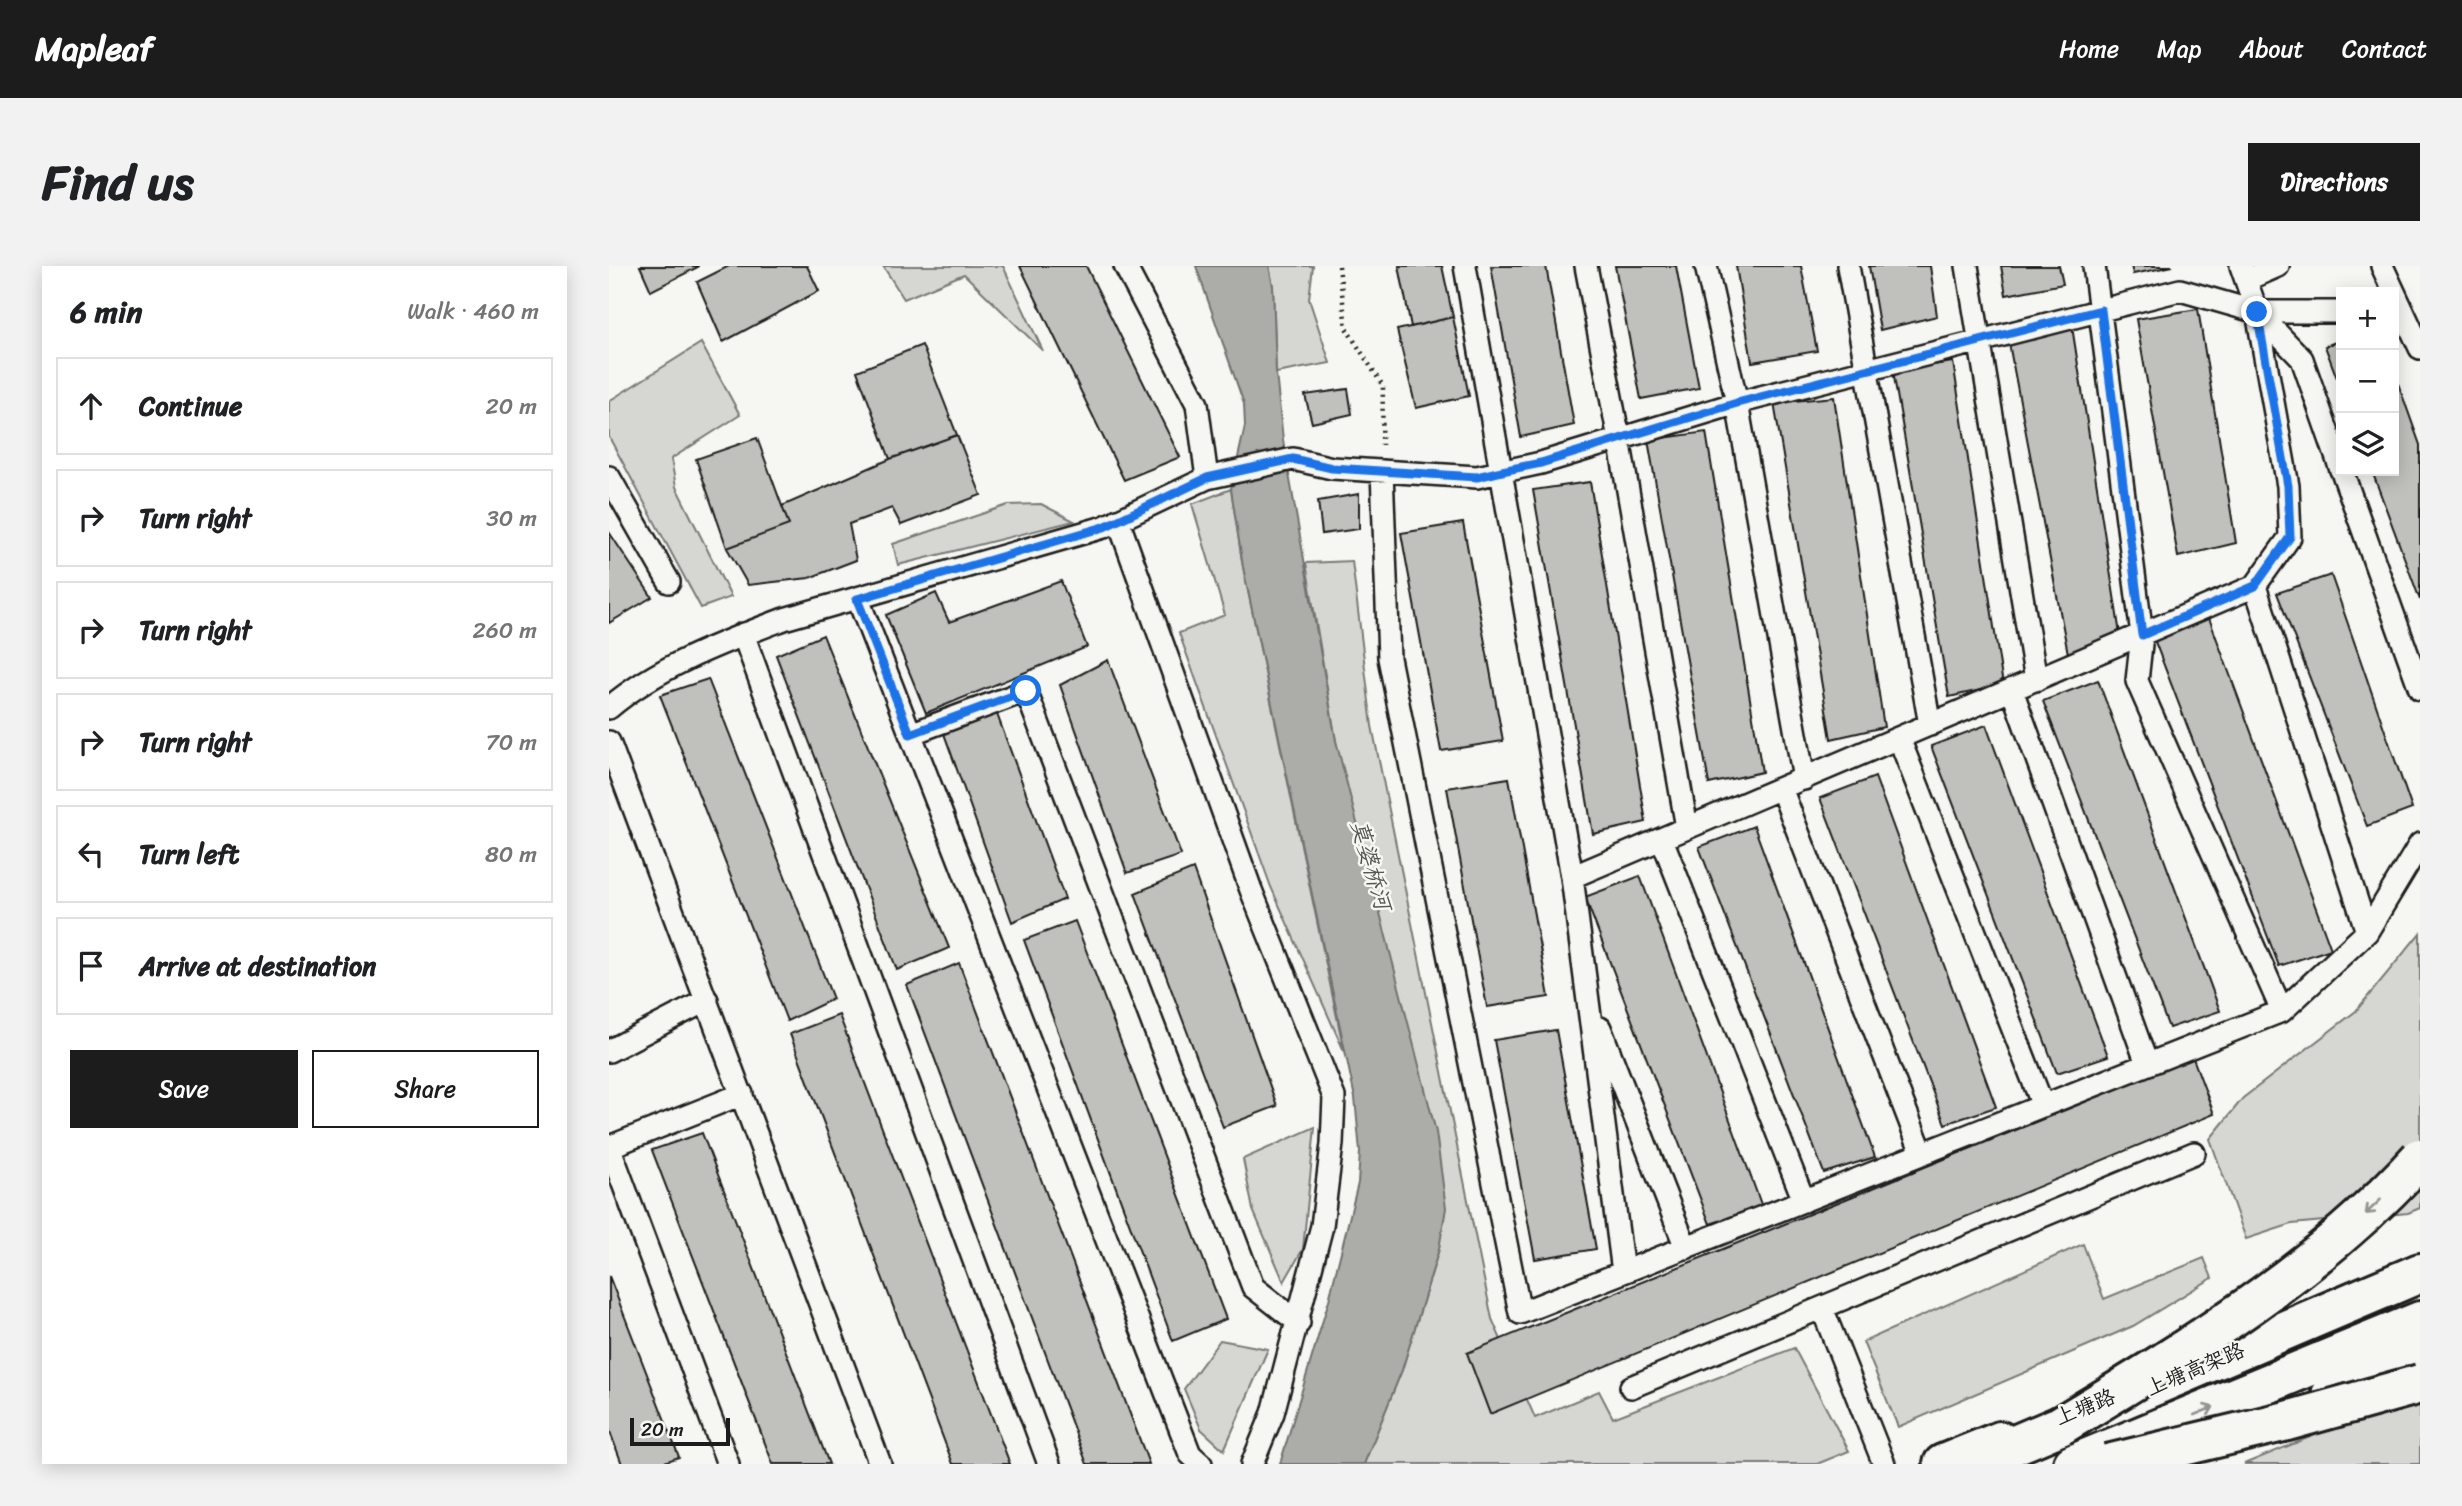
<!DOCTYPE html>
<html lang="en">
<head>
<meta charset="utf-8">
<style>
	:root { --surface:#fff; --page:#f2f2f2; --text:#202124; --muted:#757577; --line:#e0e0e0; --accent:#1c1c1c }
	body { margin:0; font-family:Sriracha,"LXGW WenKai TC",sans-serif; background:var(--page); color:var(--text) }
	.controls { position:absolute; right:21px; top:21px; display:grid; overflow:hidden; border-radius:0px; box-shadow:0 4px 18px #0003 }
	.controls button { width:63px; height:63px; display:grid; place-items:center; padding:0; border:0; border-bottom:2px solid var(--line); background:var(--surface); color:var(--text); font:35px sans-serif }
	.scale { position:absolute; left:21px; bottom:18px; width:100px; box-sizing:border-box; padding-left:7px; border:4px solid #1c1c1c; border-top:0; font-size:19px; line-height:24px; white-space:nowrap; color:#1c1c1c; -webkit-text-stroke:5px #f6f6f2; paint-order:stroke }
	.stop { position:absolute; width:21px; height:21px; margin:-16px; border:5px solid #1a73e8; border-radius:50%; background:#fff }
	.stop.end { background:#1a73e8; border-color:#fff; box-shadow:0 2px 7px #0008 }
	.list { margin:0; padding:0; list-style:none }
	h2 { display:flex; justify-content:space-between; align-items:center; height:91px; margin:0; padding:0 28px; font-size:30px }
	h2 small { font-size:23px; font-weight:400; color:var(--muted) }
	.list li { display:grid; grid-template-columns:46px 1fr auto; gap:21px; align-items:center; box-sizing:border-box; height:98px; margin:0 14px 14px; padding:0 14px; border:2px solid var(--line); border-radius:0px }
	.list b { display:block; font-size:26px; white-space:nowrap }
	.list em { font-size:23px; font-style:normal; color:var(--muted) }
	.actions { display:flex; gap:14px; padding:21px 28px }
	.actions a { flex:1; padding:16px 0; border:2px solid var(--accent); border-radius:0px; text-align:center; font-size:24px; color:var(--accent) }
	.actions .main { background:var(--accent); color:#fff }
	.icon { flex:none; width:38px; height:38px; fill:none; stroke:currentColor; stroke-width:2; stroke-linecap:round; stroke-linejoin:round }
	.map { position:relative; flex:none; width:1811px; height:1198px; overflow:hidden; border-radius:0px }
	header { display:flex; align-items:center; gap:42px; box-sizing:border-box; height:98px; padding:0 35px; background:var(--accent); color:#fff }
	header strong { font-size:33px }
	nav { display:flex; gap:38px; margin-inline-start:auto; font-size:24px }
	.intro { display:flex; align-items:center; justify-content:space-between; box-sizing:border-box; height:168px; padding:0 42px }
	h1 { margin:0; font-size:49px }
	.button { padding:18px 32px; border-radius:0px; background:var(--accent); color:#fff; font-size:24px; font-weight:700 }
	main { display:flex; gap:42px; padding:0 42px }
	aside { flex:1; background:var(--surface); border-radius:0px; box-shadow:0 4px 18px #0003 }
	.map>svg:first-child { display:block }
	.green { fill:#d6d6d2; stroke:#797977; stroke-width:2 }
	.water { fill:#acaca9; stroke:#727271; stroke-width:2 }
	.building { fill:#c0c0bd; stroke:#1c1c1c; stroke-width:2 }
	.lines { fill:none; stroke-linecap:round; stroke-linejoin:round }
	.lane-casing { stroke:#1c1c1c; stroke-width:26 }
	.secondary-casing { stroke:#1c1c1c; stroke-width:44 }
	.highway-casing { stroke:#1c1c1c; stroke-width:44 }
	.path { stroke:#1c1c1c; stroke-width:4.5; stroke-dasharray:2 5; stroke-linecap:butt }
	.lane { stroke:#f6f6f2; stroke-width:21 }
	.secondary { stroke:#f6f6f2; stroke-width:38 }
	.highway { stroke:#f6f6f2; stroke-width:38 }
	.highway-bridge-casing { stroke:#1c1c1c; stroke-width:44; stroke-linecap:butt }
	.highway-bridge { stroke:#f6f6f2; stroke-width:38 }
	.oneway { stroke:#949492 }
	.route { stroke:#1a73e8; stroke-width:9 }
	.labels { text-anchor:middle; dominant-baseline:central; stroke-width:5; stroke-linejoin:round; paint-order:stroke }
	.street-label { font-size:21px; fill:#1c1c1c; stroke:#f6f6f2 }
	.water-label { font-size:23px; font-style:italic; fill:#565654; stroke:#f6f6f2 }
</style>
</head>
<body>
<header>
<strong>Mapleaf</strong>
<nav><a>Home</a><a>Map</a><a>About</a><a>Contact</a></nav>
</header>
<div class="intro"><h1>Find us</h1><a class="button">Directions</a></div>
<main>
<aside>
<h2>6 min<small>Walk · 460 m</small></h2>
<ul class="list">
<li><svg class="icon" aria-label="ahead" viewBox="0 0 24 24"><path d="M12 20V5M6 11l6-6 6 6"/></svg><div><b>Continue</b></div><em>20 m</em></li>
<li><svg class="icon" aria-label="right" viewBox="0 0 24 24"><path d="M7 20v-9h11M14 6l5 5-5 5"/></svg><div><b>Turn right</b></div><em>30 m</em></li>
<li><svg class="icon" aria-label="right" viewBox="0 0 24 24"><path d="M7 20v-9h11M14 6l5 5-5 5"/></svg><div><b>Turn right</b></div><em>260 m</em></li>
<li><svg class="icon" aria-label="right" viewBox="0 0 24 24"><path d="M7 20v-9h11M14 6l5 5-5 5"/></svg><div><b>Turn right</b></div><em>70 m</em></li>
<li><svg class="icon" aria-label="left" viewBox="0 0 24 24"><path d="M17 20v-9H6M10 6l-5 5 5 5"/></svg><div><b>Turn left</b></div><em>80 m</em></li>
<li><svg class="icon" aria-label="arrive" viewBox="0 0 24 24"><path d="M6 21V4h12l-3 4 3 4H6"/></svg><div><b>Arrive at destination</b></div></li>
</ul>
<div class="actions"><a class="main">Save</a><a>Share</a></div>
</aside>
<div class="map">
<svg width="1811" height="1198" viewBox="0 0 1811 1198">
	<rect width="100%" height="100%" fill="#f6f6f2"/>
	<filter id="ink" filterUnits="userSpaceOnUse"><feTurbulence type="fractalNoise" baseFrequency=".0143" numOctaves="2"/><feDisplacementMap in="SourceGraphic" scale="14" xChannelSelector="R" yChannelSelector="G"/><feConvolveMatrix kernelMatrix="1 2 1 2 8 2 1 2 1" color-interpolation-filters="sRGB"/></filter>
	<g filter="url(#ink)">
		<!-- green -->
		<path class="green" d="M274 0H394L434 85 355 8 295 33Z
			M660 0H704L700 33 721 97 667 107 664 20Z
			M92 77 131 149 62 193 67 221 122 331 92 342 0 171V135Z
			M622 223 634 301 735 785 662 621 570 367 616 349 583 238Z
			M432 238 465 255 289 299 284 278 399 239Z
			M743 295 763 460 883 1053 926 1152 990 1125 1004 1152 1185 1082 1240 1185 1208 1198H755L793 1104 830 983 727 475 697 297Z
			M1811 667V942L1799 947 1683 958 1637 973 1601 873 1634 832 1747 745Z
			M706 861 694 983 675 1016 644 944 634 893Z
			M1474 978 1495 1033 1595 992 1603 1012 1524 1060 1289 1161 1254 1076Z
			M611 1074 659 1083 615 1184 592 1163 575 1123Z
			M1811 1126V1198H1635Z"/>
		<!-- water -->
		<path class="water" d="M587 0H660L664 20 667 107 674 174 727 475 827 866 837 942 830 983 793 1104 755 1198H671L720 1034 749 917 751 886 746 832 634 301 622 223 636 160 635 138Z"/>
		<!-- building -->
		<path class="building" d="M31 0H89V1L42 25Z
			M120 0H198L210 25 114 76 88 16Z
			M411 0H477L571 191 515 214Z
			M790 0H833L844 51 802 61Z
			M882 0H937L965 159 912 171Z
			M1006 0H1067L1090 122 1032 133Z
			M1127 0H1192L1208 85 1143 96Z
			M1260 0H1321L1328 50 1271 64Z
			M1392 0H1450L1454 18 1397 29Z
			M1522 0H1564L1524 8Z
			M1589 43 1627 277 1569 291 1527 53Z
			M844 51 860 130 807 142 788 64Z
			M1462 54 1513 381 1460 393 1398 67Z
			M1732 74V123L1716 80Z
			M313 79 348 169 281 193 248 105Z
			M1344 96 1394 419 1340 431 1284 105Z
			M1785 106 1811 179V334L1763 205H1785Z
			M739 123 743 148 703 157 696 129Z
			M1225 131 1275 461 1222 473 1165 137Z
			M1097 166 1153 506 1100 518 1039 174Z
			M348 169 372 229 292 259 283 242 240 258 247 294 200 312 139 319 118 282 180 259 173 240 281 193Z
			M148 172 180 259 118 282 87 193Z
			M981 216 1037 556 984 568 924 224Z
			M750 228V263L713 268 709 235Z
			M854 257 894 475 832 485 792 267Z
			M0 266 43 331 0 357Z
			M1722 309 1803 543 1758 560 1668 327Z
			M452 315 478 381 317 447 277 349 327 327 340 356Z
			M1600 352 1722 683 1670 700 1545 373Z
			M214 369 340 682 288 704 167 389Z
			M499 394 572 589 518 607 451 419Z
			M99 413 224 733 178 755 51 429Z
			M1489 414 1611 745 1560 762 1434 435Z
			M385 440 456 633 403 656 333 462Z
			M1377 459 1499 790 1448 807 1322 480Z
			M1266 511 1387 841 1336 858 1211 532Z
			M900 512 940 731 878 741 838 522Z
			M1145 560 1266 891 1215 907 1090 581Z
			M584 603 668 840 614 861 526 627Z
			M1031 610 1153 941 1101 958 976 631Z
			M466 655 617 1053 564 1075 415 674Z
			M350 697 540 1198H478L298 719Z
			M230 749 401 1198H344L181 768Z
			M947 764 987 983 926 993 885 774Z
			M1584 792 1605 848 881 1148 858 1087Z
			M93 867 220 1198H164L43 884Z
			M0 1010 70 1191 50 1198H13L0 1163Z"/>
		<g class="lines">
			<!-- lane casing -->
			<g class="lane-casing">
				<path id="lane" d="M856 0 963 611 1014 1006
					M977 0 1010 173 1078 562
					M1097 0 1128 137 1195 513
					M1239 0 1321 459
					M1358 0 1427 414
					M1485 0 1533 369 1528 415 1673 745
					M1773 0 1811 82
					M1637 14 1669 0
					M1648 46 1693 93 1732 204
					M773 205 780 392 911 1047 1673 745 1758 666 1811 578
					M1733 205 1811 423
					M0 211 60 316
					M598 212 684 193 723 202 868 211 932 197 1128 137 1571 24 1648 46H1732
					M509 254 642 624 725 831 723 878 713 960 664 1147 643 1198
					M1646 320 1758 666
					M249 333 581 1188 592 1198
					M134 368 440 1198
					M1403 424 1538 798
					M0 442C49 400 115 376 175 353L495 261 598 212 588 138 516 0
					M301 468 417 425 644 1021 690 1057
					M1290 472 1434 840
					M0 476 271 1198
					M1172 522 1313 887
					M1053 573 1195 935
					M963 611 1646 320 1681 271 1679 220 1648 46 1632 0
					M991 762 1077 982
					M0 785 98 734
					M0 880 119 1198
					M0 881 133 828
					M1213 1042 1275 1198
					M1022 1121 1585 887"/>
			</g>
			<!-- secondary casing -->
			<g class="secondary-casing">
				<path id="secondary" d="M1722 1129 1811 1093
					M1334 1198 1391 1175"/>
			</g>
			<!-- highway casing -->
			<g class="highway-casing">
				<path id="highway" d="M1361 1198 1811 1007
					M1464 1198 1811 1055"/>
			</g>
			<!-- path -->
			<path class="path" d="M730 0 737 62 774 120 773 179"/>
			<!-- lane -->
			<use href="#lane" class="lane"/>
			<!-- secondary -->
			<use href="#secondary" class="secondary"/>
			<!-- highway -->
			<use href="#highway" class="highway"/>
			<!-- highway-bridge casing -->
			<g class="highway-bridge-casing">
				<path id="highway-bridge" d="M1451 1160C1580 1082 1709 1005 1811 892
					M1499 1198 1678 1155 1811 1118"/>
			</g>
			<!-- highway-bridge -->
			<use href="#highway-bridge" class="highway-bridge"/>
		</g>
		<!-- one-way arrows -->
		<defs><path id="oneway-shaft" d="M-6 0H5M1.5-3L5.5 0L1.5 3" fill="none" stroke-width="1.6" stroke-linecap="round" stroke-linejoin="round" transform="scale(1.75)"/></defs>
		<g class="oneway">
			<use href="#oneway-shaft" transform="translate(1764 941) rotate(136)"/>
			<use href="#oneway-shaft" transform="translate(1595 1145) rotate(-22)"/>
		</g>
	</g>
	<g class="lines" filter="url(#ink)">
		<!-- route -->
		<path class="route" d="M417 425 301 468 248 333 495 261 598 212 684 193 723 202 868 211 893 205 932 197 1128 137 1492 44 1533 369 1646 320 1681 271 1679 220 1648 46"/>
	</g>
	<g class="labels">
		<!-- street labels -->
		<g class="street-label">
			<text transform="translate(1586 1103) rotate(-23)">上塘高架路</text>
			<text transform="translate(1476 1141) rotate(-22)">上塘路</text>
		</g>
		<!-- water labels -->
		<g class="water-label">
			<text transform="translate(762 599) rotate(74)">莫婆桥河</text>
		</g>
	</g>
</svg>
<div class="controls">
<button>+</button>
<button>−</button>
<button><svg class="icon" aria-label="layers" viewBox="0 0 24 24"><path d="M12 4l9 5-9 5-9-5zM3 14l9 5 9-5"/></svg></button>
</div>
<div class="scale">20 m</div>
<div class="stop" style="left:417px;top:425px"></div>
<div class="stop end" style="left:1648px;top:46px"></div>
</div>
</main>
</body>
</html>
